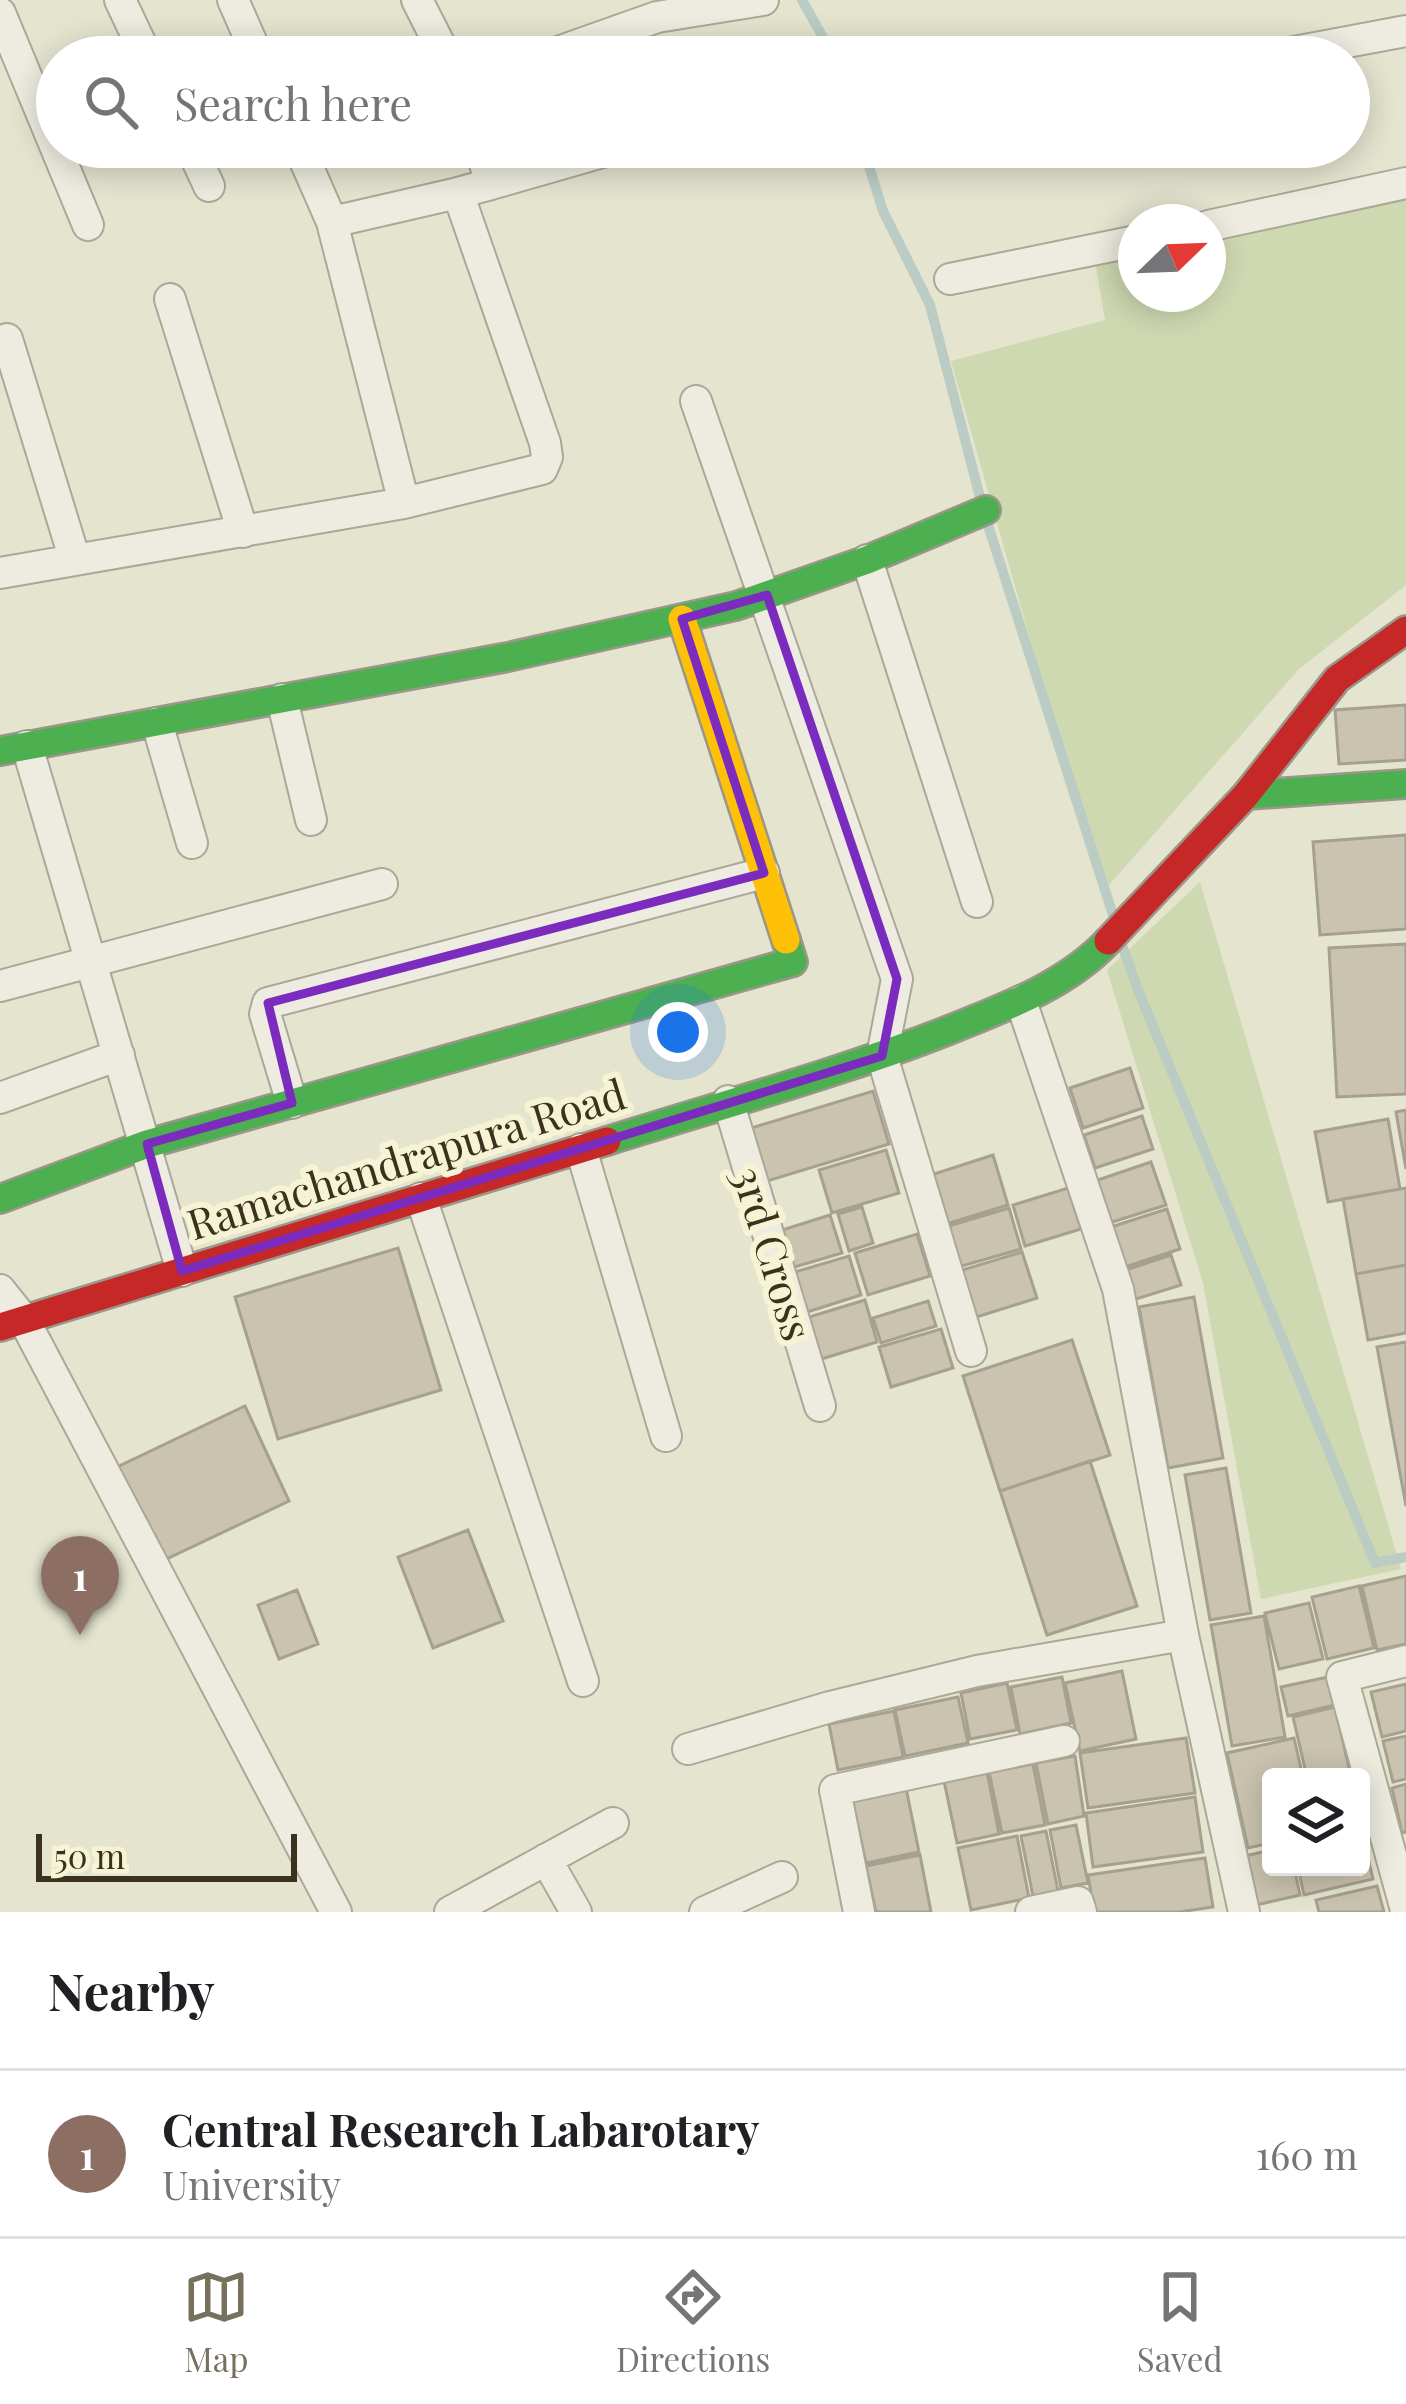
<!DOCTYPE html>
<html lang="en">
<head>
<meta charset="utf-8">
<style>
	:root { --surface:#fff; --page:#f2f2f2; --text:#202124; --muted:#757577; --line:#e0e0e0; --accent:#76705d }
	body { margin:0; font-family:"Playfair Display",serif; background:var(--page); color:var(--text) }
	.controls { position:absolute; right:36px; bottom:36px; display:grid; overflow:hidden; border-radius:12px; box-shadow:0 6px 30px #0003 }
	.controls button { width:108px; height:108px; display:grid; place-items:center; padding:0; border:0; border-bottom:3px solid var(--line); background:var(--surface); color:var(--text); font:60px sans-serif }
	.compass { position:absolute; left:1118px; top:204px; width:108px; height:108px; border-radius:50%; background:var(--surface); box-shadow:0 6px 30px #0003; rotate:67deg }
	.scale { position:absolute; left:36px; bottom:30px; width:261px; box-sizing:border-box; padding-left:12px; border:6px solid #3a321f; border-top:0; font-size:33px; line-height:42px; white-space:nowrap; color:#3a321f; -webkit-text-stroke:9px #f6f4d5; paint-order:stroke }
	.you { position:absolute; left:678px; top:1032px; width:42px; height:42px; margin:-30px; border:9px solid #fff; border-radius:50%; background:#1a73e8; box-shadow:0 0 0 18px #1a73e833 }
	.badge { display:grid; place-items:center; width:78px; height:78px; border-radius:50%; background:var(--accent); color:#fff; font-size:39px; font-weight:700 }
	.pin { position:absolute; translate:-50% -99px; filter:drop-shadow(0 3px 6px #0008) }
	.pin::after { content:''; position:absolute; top:63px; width:42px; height:36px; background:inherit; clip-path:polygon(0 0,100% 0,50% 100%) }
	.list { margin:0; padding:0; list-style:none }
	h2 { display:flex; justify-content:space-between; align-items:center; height:156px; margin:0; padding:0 48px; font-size:51px }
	h2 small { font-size:39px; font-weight:400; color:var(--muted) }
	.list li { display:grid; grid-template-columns:78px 1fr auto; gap:36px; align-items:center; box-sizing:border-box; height:168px; padding:0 48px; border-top:3px solid var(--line) }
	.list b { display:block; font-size:45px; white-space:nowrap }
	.list p { margin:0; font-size:39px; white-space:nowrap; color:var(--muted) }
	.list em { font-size:39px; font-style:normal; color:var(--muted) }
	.icon { flex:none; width:66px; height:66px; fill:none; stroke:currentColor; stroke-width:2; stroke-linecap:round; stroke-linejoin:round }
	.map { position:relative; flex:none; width:1406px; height:1912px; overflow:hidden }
	.search { position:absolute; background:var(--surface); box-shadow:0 6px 30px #0003; left:36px; right:36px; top:36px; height:132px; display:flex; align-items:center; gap:30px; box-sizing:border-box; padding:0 42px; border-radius:66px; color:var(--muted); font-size:45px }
	.sheet { height:324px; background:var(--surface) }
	nav { display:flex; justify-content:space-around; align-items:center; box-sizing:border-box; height:168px; border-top:3px solid var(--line); background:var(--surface); font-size:33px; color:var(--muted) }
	nav a { display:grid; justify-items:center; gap:6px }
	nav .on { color:var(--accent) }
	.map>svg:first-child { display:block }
	.green { fill:#ced8b1 }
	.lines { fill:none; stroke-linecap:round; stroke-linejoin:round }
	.stream { stroke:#baccc4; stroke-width:10 }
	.building { fill:#cac3af; stroke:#a6a08e; stroke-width:3 }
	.street-casing { stroke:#aba897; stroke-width:34 }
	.fast-casing { stroke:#9a9788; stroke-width:32 }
	.slow-casing { stroke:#9a9788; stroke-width:32 }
	.jam-casing { stroke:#9a9788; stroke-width:32 }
	.street { stroke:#eeece0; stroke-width:30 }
	.fast { stroke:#4caf50; stroke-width:27 }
	.slow { stroke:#ffc107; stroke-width:27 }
	.jam { stroke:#c62828; stroke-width:27 }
	.marked { fill:none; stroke:#7b2cbf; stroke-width:9; stroke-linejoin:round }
	.labels { text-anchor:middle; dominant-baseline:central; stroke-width:12; stroke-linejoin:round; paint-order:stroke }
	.street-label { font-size:42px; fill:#3a321f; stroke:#f6f4d5 }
</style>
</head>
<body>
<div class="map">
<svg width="1406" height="1912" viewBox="0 0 1406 1912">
	<rect width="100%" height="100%" fill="#e5e4cf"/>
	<!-- green -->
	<path class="green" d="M1406 198V585L1299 669 1102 893 951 361 1105 320 1095 261 1136 253V294H1208V238Z
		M1200 882 1401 1569 1261 1599 1203 1283 1107 970Z"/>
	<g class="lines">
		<!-- stream -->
		<path class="stream" d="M802 0 834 57
			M863 147 883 211 930 305 981 501
			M986 519 1114 918
			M1121 942 1138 990 1375 1563 1406 1557"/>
	</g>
	<!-- building -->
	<path class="building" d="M1406 705V760L1339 764 1335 710Z
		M1406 835V929L1320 935 1313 842Z
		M1406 944V1094L1337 1097 1329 948Z
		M1130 1068 1143 1108 1083 1128 1070 1088Z
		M873 1091 889 1144 764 1182 748 1129Z
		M1406 1110V1169L1396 1112Z
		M1142 1116 1153 1149 1095 1168 1084 1135Z
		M1388 1119 1400 1189 1328 1202 1315 1132Z
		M886 1150 899 1193 832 1213 819 1170Z
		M993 1155 1008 1205 943 1225 928 1176Z
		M1151 1162 1166 1205 1109 1223 1095 1181Z
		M1068 1188 1081 1229 1025 1246 1013 1205Z
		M1406 1188V1265L1356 1274 1343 1199Z
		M862 1207 873 1243 849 1251 838 1214Z
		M1009 1208 1021 1249 955 1268 942 1228Z
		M1167 1209 1180 1249 1122 1268 1108 1228Z
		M830 1215 842 1253 788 1269 776 1232Z
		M917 1234 930 1276 868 1295 855 1253Z
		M398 1248 441 1390 278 1439 235 1297Z
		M1022 1252 1037 1298 970 1319 956 1272Z
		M1171 1255 1181 1285 1133 1300 1123 1271Z
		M849 1256 861 1295 807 1312 795 1272Z
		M1406 1265V1333L1368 1340 1356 1274Z
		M1194 1297 1223 1458 1168 1468 1139 1307Z
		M865 1300 877 1342 818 1360 806 1318Z
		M928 1301 936 1326 881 1343 873 1318Z
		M941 1329 953 1368 891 1387 879 1347Z
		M1072 1340 1110 1455 1000 1491 963 1376Z
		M1406 1342V1506L1377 1347Z
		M245 1406 289 1501 158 1563 113 1469Z
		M1090 1461 1137 1606 1047 1635 1000 1491Z
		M1226 1468 1251 1613 1210 1620 1185 1475Z
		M468 1530 503 1621 433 1648 398 1557Z
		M1406 1576V1644L1377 1650 1362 1586Z
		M1359 1586 1374 1648 1327 1659 1312 1597Z
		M297 1590 318 1644 279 1659 258 1605Z
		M1309 1603 1323 1659 1279 1669 1265 1613Z
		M1264 1616 1285 1737 1232 1746 1211 1625Z
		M1122 1671 1136 1739 1080 1751 1065 1683Z
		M1062 1677 1071 1723 1020 1734 1011 1687Z
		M1328 1677 1335 1705 1288 1716 1281 1687Z
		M1007 1683 1017 1730 970 1739 961 1693Z
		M1406 1684V1731L1382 1737 1371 1692Z
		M958 1697 968 1743 905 1756 895 1710Z
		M1335 1707 1351 1777H1307L1293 1717Z
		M894 1711 903 1757 838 1770 829 1724Z
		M1406 1736V1779L1393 1782 1383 1741Z
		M1186 1738 1195 1793 1088 1808 1080 1753Z
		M1294 1738 1303 1777H1271V1843L1248 1848 1227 1753Z
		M1075 1756 1084 1816 1048 1824 1036 1763Z
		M1033 1764 1045 1825 1002 1833 989 1772Z
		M987 1772 999 1834 957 1843 944 1781Z
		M1406 1784V1832L1402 1833 1392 1788Z
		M906 1788 919 1852 866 1863 852 1799Z
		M1195 1797 1203 1852 1093 1867 1086 1813Z
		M1076 1825 1088 1883 1061 1888 1050 1830Z
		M1046 1831 1059 1896 1034 1901 1021 1836Z
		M1362 1833 1373 1879 1304 1895 1298 1867H1361Z
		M1017 1836 1029 1898 971 1910 958 1848Z
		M1271 1850V1867H1294L1300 1895 1256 1905 1245 1856Z
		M920 1855 931 1912H876L866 1866Z
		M1205 1858 1213 1907 1179 1912H1094L1088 1875Z
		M1377 1886 1384 1912H1319L1316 1900Z"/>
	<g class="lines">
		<!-- street casing -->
		<g class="street-casing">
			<path id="street" d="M120 0 147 57
				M233 0 258 57
				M417 0 446 57
				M0 13 88 225
				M544 57 657 17 763 0
				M1267 57 1406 31
				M191 147 209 186
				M299 147 332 222 404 503
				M491 184 620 147
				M332 222 458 193
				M1208 226 1406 183
				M950 279 1136 241
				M170 299 243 532
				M7 339 75 560
				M696 401 897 979 882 1056 971 1351
				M867 560 977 902
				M0 573 404 503 542 469 547 457 545 443 458 193 491 184 480 147
				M282 699 311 820
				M157 723 192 843
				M27 746 182 1271
				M0 986 382 884
				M1021 1001 1118 1289 1183 1635 1244 1912
				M0 1098 119 1055
				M728 1101 820 1406
				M292 1103 265 1014 268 1003 764 873
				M581 1149 666 1436
				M421 1198 583 1681
				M0 1290 24 1320 336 1912
				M1406 1661 1342 1677 1406 1910
				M688 1749 830 1707 977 1671 1183 1635
				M546 1859 576 1912
				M450 1912 613 1823
				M705 1912 782 1877
				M859 1912 835 1790 1064 1741
				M1031 1912 1078 1902 1081 1912"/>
		</g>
		<!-- fast casing -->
		<g class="fast-casing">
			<path id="fast" d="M0 751 508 657 736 606 867 560 986 510
				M1246 795 1406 784
				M607 1141C721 1105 837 1074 949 1030 1004 1008 1067 985 1108 941
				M0 1199 147 1144 793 962 786 940"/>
		</g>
		<!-- slow casing -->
		<g class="slow-casing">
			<path id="slow" d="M682 619 786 940"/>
		</g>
		<!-- jam casing -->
		<g class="jam-casing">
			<path id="jam" d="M1108 941 1246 795 1337 679 1406 630
				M0 1327 607 1141"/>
		</g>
		<!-- street -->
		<use href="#street" class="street"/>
		<!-- fast -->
		<use href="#fast" class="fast"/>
		<!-- slow -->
		<use href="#slow" class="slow"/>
		<!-- jam -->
		<use href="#jam" class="jam"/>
	</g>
	<!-- marked area -->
	<path class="marked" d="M767 595 897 979 882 1056 182 1271 147 1144 292 1103 268 1003 764 873 682 619Z"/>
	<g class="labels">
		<!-- street labels -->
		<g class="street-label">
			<text transform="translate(406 1158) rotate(-17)">Ramachandrapura Road</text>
			<text transform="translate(774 1253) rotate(73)">3rd Cross</text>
		</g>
	</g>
</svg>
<div class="controls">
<button><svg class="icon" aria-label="layers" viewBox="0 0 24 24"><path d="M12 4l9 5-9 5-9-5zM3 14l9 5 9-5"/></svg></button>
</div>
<svg class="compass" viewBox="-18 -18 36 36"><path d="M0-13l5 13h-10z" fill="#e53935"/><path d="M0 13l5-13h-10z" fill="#757577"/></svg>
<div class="scale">50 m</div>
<div class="you"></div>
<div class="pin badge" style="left:80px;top:1635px;background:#8d6e63">1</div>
<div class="search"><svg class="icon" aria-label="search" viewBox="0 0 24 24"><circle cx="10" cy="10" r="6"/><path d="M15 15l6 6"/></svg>Search here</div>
</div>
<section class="sheet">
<h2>Nearby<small></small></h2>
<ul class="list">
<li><span class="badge" style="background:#8d6e63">1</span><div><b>Central Research Labarotary</b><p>University</p></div><em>160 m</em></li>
</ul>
</section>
<nav>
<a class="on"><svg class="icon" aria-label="map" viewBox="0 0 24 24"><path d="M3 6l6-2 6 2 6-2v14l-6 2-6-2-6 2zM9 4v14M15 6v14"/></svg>Map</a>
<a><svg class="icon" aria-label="directions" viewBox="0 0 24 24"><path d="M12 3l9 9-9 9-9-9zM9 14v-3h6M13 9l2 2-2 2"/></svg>Directions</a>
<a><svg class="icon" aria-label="saved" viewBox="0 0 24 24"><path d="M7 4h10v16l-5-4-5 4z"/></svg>Saved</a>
</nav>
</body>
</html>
